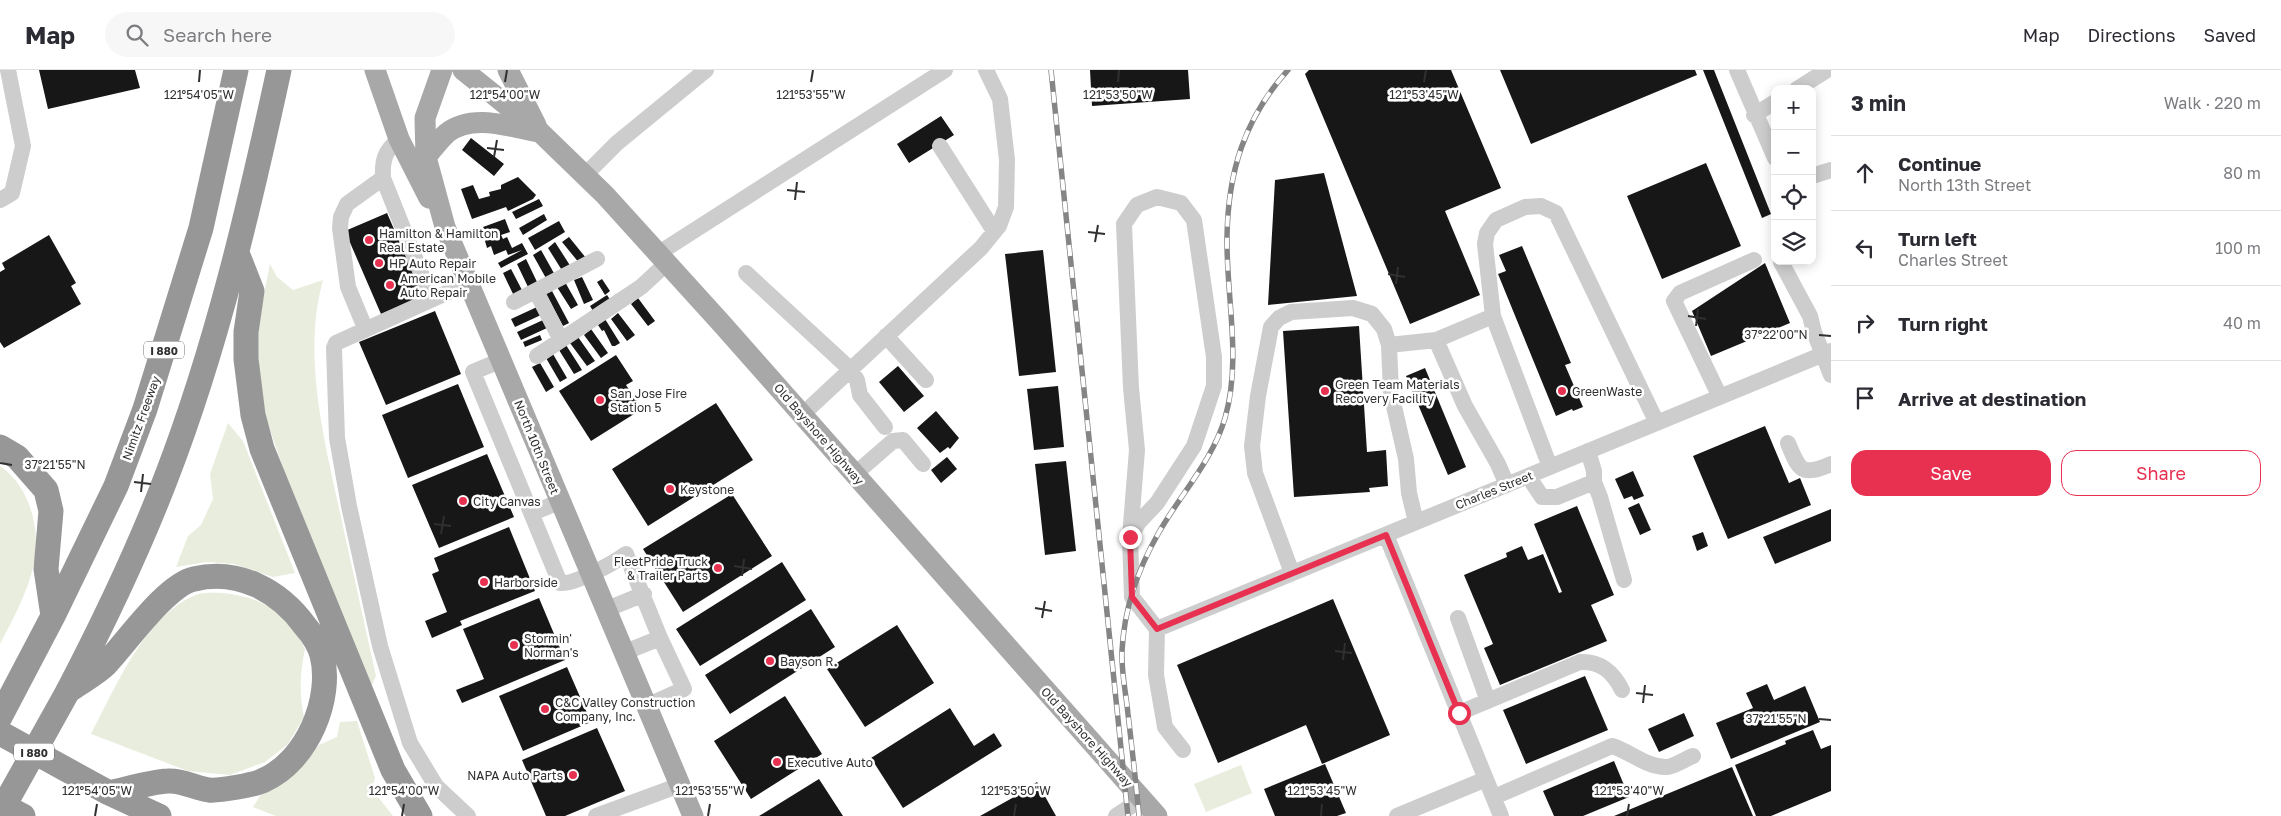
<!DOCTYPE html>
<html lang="en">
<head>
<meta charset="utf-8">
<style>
	:root { --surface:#fff; --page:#f7f7f7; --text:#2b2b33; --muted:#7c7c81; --line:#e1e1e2; --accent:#e83150 }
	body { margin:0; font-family:"Golos Text",sans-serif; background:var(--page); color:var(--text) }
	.controls { position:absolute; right:15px; top:15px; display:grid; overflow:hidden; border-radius:10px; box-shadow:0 2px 12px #0003 }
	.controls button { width:45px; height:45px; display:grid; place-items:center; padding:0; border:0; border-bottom:1px solid var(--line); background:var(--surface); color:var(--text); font:25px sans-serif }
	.stop { position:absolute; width:15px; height:15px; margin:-11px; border:4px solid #e83150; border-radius:50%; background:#fff }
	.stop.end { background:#e83150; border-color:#fff; box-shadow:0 1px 5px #0008 }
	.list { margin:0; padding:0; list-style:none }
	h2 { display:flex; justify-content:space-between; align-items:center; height:65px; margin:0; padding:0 20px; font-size:21px }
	h2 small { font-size:16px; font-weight:400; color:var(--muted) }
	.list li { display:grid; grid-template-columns:32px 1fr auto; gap:15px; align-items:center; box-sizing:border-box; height:75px; padding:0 20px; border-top:1px solid var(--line) }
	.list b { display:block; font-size:19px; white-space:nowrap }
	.list p { margin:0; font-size:16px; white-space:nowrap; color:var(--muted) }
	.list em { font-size:16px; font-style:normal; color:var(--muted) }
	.actions { display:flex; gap:10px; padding:15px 20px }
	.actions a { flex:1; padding:11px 0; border:1px solid var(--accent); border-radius:15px; text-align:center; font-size:18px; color:var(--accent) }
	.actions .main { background:var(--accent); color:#fff }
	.icon { flex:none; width:28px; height:28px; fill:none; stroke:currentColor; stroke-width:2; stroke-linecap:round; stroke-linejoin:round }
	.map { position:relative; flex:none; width:1831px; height:746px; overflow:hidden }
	header { display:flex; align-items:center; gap:30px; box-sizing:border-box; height:70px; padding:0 25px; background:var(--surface); border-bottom:1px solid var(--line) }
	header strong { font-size:24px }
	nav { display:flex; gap:28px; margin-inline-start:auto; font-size:18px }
	.search { width:350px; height:45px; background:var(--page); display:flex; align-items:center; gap:12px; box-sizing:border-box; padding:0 18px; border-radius:28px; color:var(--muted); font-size:19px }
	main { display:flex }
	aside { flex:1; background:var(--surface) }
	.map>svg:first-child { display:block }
	.green { fill:#e8edde }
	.building { fill:#171717 }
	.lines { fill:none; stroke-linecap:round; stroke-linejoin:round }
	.minor { stroke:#cdcdcd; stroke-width:16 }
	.major { stroke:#a8a8a8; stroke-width:21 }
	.highway { stroke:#979797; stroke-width:25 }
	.rail-casing { stroke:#858585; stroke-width:5.5 }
	.rail { stroke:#fff; stroke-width:4; stroke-dasharray:11; stroke-linecap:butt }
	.highway-bridge { stroke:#979797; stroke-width:25 }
	.route { stroke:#e83150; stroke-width:6 }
	.ticks { fill:none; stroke:#303030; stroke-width:2 }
	.poi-dot { fill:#e83150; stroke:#fff; stroke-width:2 }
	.labels { text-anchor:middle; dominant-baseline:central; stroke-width:5; stroke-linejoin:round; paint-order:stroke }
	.shield { fill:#fff; stroke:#6e6e6e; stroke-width:1 }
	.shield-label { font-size:11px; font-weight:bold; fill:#303030 }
	.poi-label { font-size:12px; fill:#303030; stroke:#fff; text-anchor:start }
	.street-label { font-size:12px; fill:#303030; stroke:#fff }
	.ticks-label { font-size:12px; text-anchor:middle; fill:#303030; stroke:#fff; stroke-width:5; stroke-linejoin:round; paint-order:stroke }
</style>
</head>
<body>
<header>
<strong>Map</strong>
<div class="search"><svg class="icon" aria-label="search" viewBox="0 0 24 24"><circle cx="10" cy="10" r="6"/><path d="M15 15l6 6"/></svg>Search here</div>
<nav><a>Map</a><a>Directions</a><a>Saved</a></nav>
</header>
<main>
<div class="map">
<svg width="1831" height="746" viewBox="0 0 1831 746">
	<rect width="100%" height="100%" fill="#fff"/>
	<!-- green -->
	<path class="green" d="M270 194 277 207 293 220 323 210C302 286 324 368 340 443 352 497 364 552 376 606L371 617 292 424 267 351 259 310 256 264Z
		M228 353 243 371 295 503 273 507 234 494 206 492 176 497 188 466 201 455 213 429 210 404Z
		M0 396C13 405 22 417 28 432 49 484 24 528 0 574Z
		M223 523C264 528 286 542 305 579 300 602 299 623 304 647L288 674 265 692 230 705 188 701 91 664C115 619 145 545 196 525 203 522 214 523 223 523Z
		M357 651 375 708 372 719 393 746H276L253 737 262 723 305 694 319 675 337 667 340 652Z
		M1241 695 1252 723 1206 742 1194 714Z"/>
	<!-- building -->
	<path class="building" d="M39 0H135L140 18 48 39Z
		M1090 0H1188L1190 29 1092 36Z
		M1309 0H1451L1501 118 1445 141 1480 225 1410 254 1305 4Z
		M1500 0H1695L1697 5 1531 74Z
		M1703 0H1714L1771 144 1762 148Z
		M941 46 954 65 909 93 897 74Z
		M471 68 504 94 494 106 462 80Z
		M1706 93 1741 176 1662 209 1627 126Z
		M1324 103 1357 226 1268 235 1275 110Z
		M518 107 536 125 533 129 508 141 506 137 472 149 461 119 473 115 479 129 490 126 489 122 501 119V115Z
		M539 129 543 136 516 149 512 142Z
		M387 143 423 226 381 244 345 161Z
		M544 144 547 150 523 165 519 158Z
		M505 149 510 162 501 165 503 169 507 167 512 178 522 173 528 184 501 198 498 193 522 180 508 185 506 180 494 185 491 176 487 178 485 171 488 169 483 157Z
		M559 151 565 162 535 180 528 168Z
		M49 165 76 213 71 216 81 234 4 278 0 272V202L5 199 2 193Z
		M569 167 586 188 580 194 562 172Z
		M555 172 571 197 563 202 548 178Z
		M1522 176 1571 293 1565 295 1583 337 1573 341 1572 339 1556 346 1498 204 1506 201 1499 185Z
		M541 180 555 205 547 210 533 185Z
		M1043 180 1056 302 1019 306 1005 184Z
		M526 189 538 214 529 219 517 194Z
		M1765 193 1790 253 1711 286 1692 241Z
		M511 199 523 222 514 226 503 203Z
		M582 207 593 230 584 234 574 210Z
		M602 209 610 221 605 225 597 212Z
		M565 212 578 235 571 239 557 217Z
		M552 221 569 253 563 256 546 224Z
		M607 225 611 231 593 241 590 236Z
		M638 228 655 251 648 256 631 234Z
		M537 237 541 245 515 257 511 249Z
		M435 241 461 304 386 335 359 272Z
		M618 243 635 265 627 271 611 249Z
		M605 249 620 273 615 276H612L604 260 602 261 598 255Z
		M543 250 547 258 521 270 517 262Z
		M1359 256 1367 382 1386 380 1388 416 1369 418 1370 422 1294 427 1283 261Z
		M591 259 608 283 601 288 584 265Z
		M540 265 542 270 525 277 523 272Z
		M578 267 595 291 587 296 570 273Z
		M566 275 582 300 574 304 559 280Z
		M553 284 567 308 560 312 546 288Z
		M616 285 633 311 626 315 642 339 591 371 559 321Z
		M540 293 554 317 546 322 532 297Z
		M898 296 924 326 904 342 879 312Z
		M1425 298 1466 397 1448 405 1406 306Z
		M458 314 484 377 408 408 382 345Z
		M1058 316 1064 377 1034 380 1027 319Z
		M716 333 753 390 648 456 612 399Z
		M936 341 959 368 950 379 948 377 940 383 917 358Z
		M1765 356 1789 413 1800 408 1811 435 1728 469 1693 386Z
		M487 384 514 447 439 478 412 415Z
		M947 387 957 399 941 413 931 400Z
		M1066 391 1076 481 1045 485 1035 394Z
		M1633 401 1644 426 1634 430 1632 426 1624 429 1615 409Z
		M732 424 772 486 683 542 643 479Z
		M1639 433 1651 460 1640 465 1628 438Z
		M1577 436 1614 525 1591 535 1607 571 1500 615 1484 578 1493 574 1464 505 1507 487 1506 483 1522 476 1528 490 1543 484 1559 523 1562 522 1534 454Z
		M1831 439V471L1775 494 1763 467Z
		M509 457 535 521 460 551 462 555 432 568 425 551 447 542 432 504 439 501 434 488Z
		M1703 462 1708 476 1697 481 1692 466Z
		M782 492 806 530 700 596 676 559Z
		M539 528 565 590 462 633 456 620 484 609 463 559Z
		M1333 529 1390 665 1322 694 1306 655 1218 693 1177 595Z
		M811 539 835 577 730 644 705 605Z
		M897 555 934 613 865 657 827 599Z
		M567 597 591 652 523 681 499 626Z
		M1585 606 1608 660 1526 694 1503 640Z
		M1767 614 1774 630 1805 616 1820 652 1731 689 1716 653 1753 638 1746 623Z
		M785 626 822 684 751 729 714 671Z
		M950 638 974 676 994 663 1002 676 903 738 871 688Z
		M1684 643 1694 666 1659 682 1648 659Z
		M597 658 625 721 565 746H546L522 690Z
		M1813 660 1821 679 1831 675V721L1771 746H1756L1735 695 1786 674 1785 671Z
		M1614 691 1629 727 1583 746H1554L1543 721Z
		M1325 694 1346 743 1337 746H1275L1264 719Z
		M1732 697 1753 746H1614Z
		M819 709 843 746H759Z
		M1037 712 1056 746H980L1014 727Z"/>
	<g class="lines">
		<!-- minor -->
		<path class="minor" d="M1737 0 1775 88
			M1797 19 1827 0
			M1754 45 1775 32
			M399 69C385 81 382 89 383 108L427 218 433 229 469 213
			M940 76 994 161
			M585 105 617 73 706 0
			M1812 106 1831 100
			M0 130 12 123 23 76 8 0
			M659 183 945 0
			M1781 192 1810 246 1814 262 1831 305
			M746 203 850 299 857 310 860 325 885 357
			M536 221 561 270
			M433 229 336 273 334 278 337 368 349 436 380 576 410 673 436 716 468 746
			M514 232 597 189
			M1493 246 1485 174 1487 163 1496 150 1525 137 1541 136 1556 143 1657 353
			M365 258 348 217 340 158 341 147 347 134 383 108
			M886 266 926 310
			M1436 270 1465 336 1498 394 1507 415
			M1389 275 1391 323 1406 389 1409 423 1416 452
			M537 286 641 217 667 193
			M502 290 473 302 560 513C574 515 614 493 626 484L660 568 684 619 646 636
			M1720 327 1674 231 1680 223 1754 190
			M803 344 981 178 999 156 1006 137 1007 90 1000 29 986 0
			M1788 373C1799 400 1801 407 1831 394
			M855 404 893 371 903 370 923 394
			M1528 406 1542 427H1557L1594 412V401L1588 381
			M1594 412 1600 427 1624 510
			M532 443 559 432
			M1386 465 1501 746
			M1130 467 1139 452 1157 433 1194 376 1214 316V287L1194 150 1181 133 1157 127 1137 135 1124 154 1131 318 1137 380 1130 467 1132 527 1157 559 1156 605 1165 657 1183 680
			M1292 503 1255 403 1252 376 1258 326 1271 257 1279 248 1291 242 1353 238 1372 244 1384 259 1389 275 1436 270 1493 246 1550 397
			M605 540 644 524
			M1458 548 1488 631
			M1157 559 1831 281
			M623 583 660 568
			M1459 643 1580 592C1601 591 1613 602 1622 620
			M1494 727 1612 676C1631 682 1648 698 1667 697 1675 696 1685 689 1693 686
			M596 746 680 715
			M1116 746 1142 729
			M1397 746 1486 709"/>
		<!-- major -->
		<path class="major" d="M375 0 399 69 429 128
			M442 0 425 48 426 87 445 157 693 746
			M463 0 540 62 605 125 722 254 1157 746
			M508 0 536 55
			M426 87C433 79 439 70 447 63 473 43 510 57 539 62"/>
		<!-- highway -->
		<path class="highway" d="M237 183 252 221 246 262V289L253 345 262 379 393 700 420 746
			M0 377 17 387 46 420 51 441 46 499 53 546
			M71 619C82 611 96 604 105 595 126 573 166 515 194 509 238 498 280 521 305 556 312 564 319 574 322 585 333 629 307 691 264 710 255 715 218 721 209 720 196 718 181 710 168 711 149 712 128 719 109 723
			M68 621C104 552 138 481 166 408 217 276 249 138 279 0
			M0 647 53 546 116 416 145 339 201 158 236 0
			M0 663 109 723 159 746
			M0 734 23 746"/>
		<!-- rail casing -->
		<g class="rail-casing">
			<path id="rail" d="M1051 0 1128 746
				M1139 746C1136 712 1132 678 1128 644 1126 623 1121 601 1122 581 1124 540 1138 499 1158 464 1179 426 1213 390 1225 348 1242 289 1226 227 1227 167 1228 102 1244 49 1288 0"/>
		</g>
		<!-- rail -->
		<use href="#rail" class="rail"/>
		<!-- highway-bridge -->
		<path class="highway-bridge" d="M0 743 68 621"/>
	</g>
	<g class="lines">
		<!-- route -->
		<path class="route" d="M1130 467 1132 527 1157 559 1386 465 1459 643"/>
	</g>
	<!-- ticks -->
	<path class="ticks" d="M199 12 200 0M505 12 507 0M811 12 813 0M1118 12 1119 0M1424 12 1426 0M487 78 504 80M494 87 497 70M787 120 805 122M795 130 797 112M1088 162 1105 164M1095 172 1098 155M1388 204 1405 207M1396 214 1398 197M1688 246 1706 249M1696 256 1698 239M1819 265 1831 266M0 393 12 395M134 412 151 414M141 422 143 404M434 454 451 456M441 464 444 446M734 496 752 499M742 506 744 489M1035 538 1052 541M1042 548 1045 531M1335 581 1352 583M1343 590 1345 573M1636 623 1653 625M1643 633 1645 615M1819 649 1831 650M95 746 97 734M402 746 404 734M708 746 710 734M1014 746 1016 734M1321 746 1322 734M1627 746 1629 734"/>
	<!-- markers -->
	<g class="poi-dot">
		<circle cx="369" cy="170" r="5"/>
		<circle cx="379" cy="193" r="5"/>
		<circle cx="390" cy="215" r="5"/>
		<circle cx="1325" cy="321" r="5"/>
		<circle cx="1562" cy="321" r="5"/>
		<circle cx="600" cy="330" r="5"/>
		<circle cx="670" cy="419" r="5"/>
		<circle cx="463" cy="431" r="5"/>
		<circle cx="718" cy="498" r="5"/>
		<circle cx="484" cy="512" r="5"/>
		<circle cx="514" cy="575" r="5"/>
		<circle cx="770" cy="591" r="5"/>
		<circle cx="545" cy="639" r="5"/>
		<circle cx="777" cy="692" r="5"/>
		<circle cx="573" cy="705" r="5"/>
	</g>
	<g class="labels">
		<!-- shield labels -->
		<g class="shield">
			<rect x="144" y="271.5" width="40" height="17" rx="4"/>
			<rect x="14" y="673.5" width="40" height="17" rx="4"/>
		</g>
		<g class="shield-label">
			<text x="164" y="280">I 880</text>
			<text x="34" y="682">I 880</text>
		</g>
		<!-- poi labels -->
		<g class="poi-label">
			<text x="379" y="163">Hamilton &amp; Hamilton<tspan x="379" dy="14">Real Estate</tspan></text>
			<text x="389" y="193">HP Auto Repair</text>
			<text x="400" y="208">American Mobile<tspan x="400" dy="14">Auto Repair</tspan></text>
			<text x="1335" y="314">Green Team Materials<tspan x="1335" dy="14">Recovery Facility</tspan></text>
			<text x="1572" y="321">GreenWaste</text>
			<text x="610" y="323">San Jose Fire<tspan x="610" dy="14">Station 5</tspan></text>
			<text x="680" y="419">Keystone</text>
			<text x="473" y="431">City Canvas</text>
			<text x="708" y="491" text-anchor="end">FleetPride Truck<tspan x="708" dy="14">&amp; Trailer Parts</tspan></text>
			<text x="494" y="512">Harborside</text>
			<text x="524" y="568">Stormin'<tspan x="524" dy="14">Norman's</tspan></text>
			<text x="780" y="591">Bayson R.</text>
			<text x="555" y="632">C&amp;C Valley Construction<tspan x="555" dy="14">Company, Inc.</tspan></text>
			<text x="787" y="692">Executive Auto</text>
			<text x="563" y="705" text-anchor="end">NAPA Auto Parts</text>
		</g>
		<!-- street labels -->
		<g class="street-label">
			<text transform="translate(141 348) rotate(-70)">Nimitz Freeway</text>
			<text transform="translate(819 364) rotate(49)">Old Bayshore Highway</text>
			<text transform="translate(537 377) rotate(68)">North 10th Street</text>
			<text transform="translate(1494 420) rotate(-22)">Charles Street</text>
			<text transform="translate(1087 667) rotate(48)">Old Bayshore Highway</text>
		</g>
	</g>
	<g class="ticks-label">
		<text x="199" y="29">121°54'05"W</text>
		<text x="505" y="29">121°54'00"W</text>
		<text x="811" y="29">121°53'55"W</text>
		<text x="1118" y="29">121°53'50"W</text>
		<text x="1424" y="29">121°53'45"W</text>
		<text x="1776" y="269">37°22'00"N</text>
		<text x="55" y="399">37°21'55"N</text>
		<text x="1776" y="653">37°21'55"N</text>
		<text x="97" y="725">121°54'05"W</text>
		<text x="404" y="725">121°54'00"W</text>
		<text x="710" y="725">121°53'55"W</text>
		<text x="1016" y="725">121°53'50"W</text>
		<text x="1322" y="725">121°53'45"W</text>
		<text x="1629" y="725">121°53'40"W</text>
	</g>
</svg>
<div class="controls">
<button>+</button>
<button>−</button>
<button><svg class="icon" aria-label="locate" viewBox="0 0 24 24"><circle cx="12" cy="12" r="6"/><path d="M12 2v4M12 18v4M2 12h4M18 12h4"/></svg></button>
<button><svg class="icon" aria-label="layers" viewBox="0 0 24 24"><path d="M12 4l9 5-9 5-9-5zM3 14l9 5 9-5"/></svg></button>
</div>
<div class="stop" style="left:1459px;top:643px"></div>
<div class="stop end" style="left:1130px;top:467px"></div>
</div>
<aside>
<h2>3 min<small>Walk · 220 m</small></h2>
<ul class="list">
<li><svg class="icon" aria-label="ahead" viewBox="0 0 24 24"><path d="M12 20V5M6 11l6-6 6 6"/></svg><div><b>Continue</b><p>North 13th Street</p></div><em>80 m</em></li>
<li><svg class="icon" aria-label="left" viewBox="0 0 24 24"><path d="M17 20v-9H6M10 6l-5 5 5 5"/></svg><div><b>Turn left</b><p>Charles Street</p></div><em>100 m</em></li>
<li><svg class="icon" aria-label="right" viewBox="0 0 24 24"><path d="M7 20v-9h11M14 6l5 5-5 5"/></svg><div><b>Turn right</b></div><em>40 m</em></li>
<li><svg class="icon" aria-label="arrive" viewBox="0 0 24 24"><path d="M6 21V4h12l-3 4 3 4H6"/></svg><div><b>Arrive at destination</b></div></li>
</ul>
<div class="actions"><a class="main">Save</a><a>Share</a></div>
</aside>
</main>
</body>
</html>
